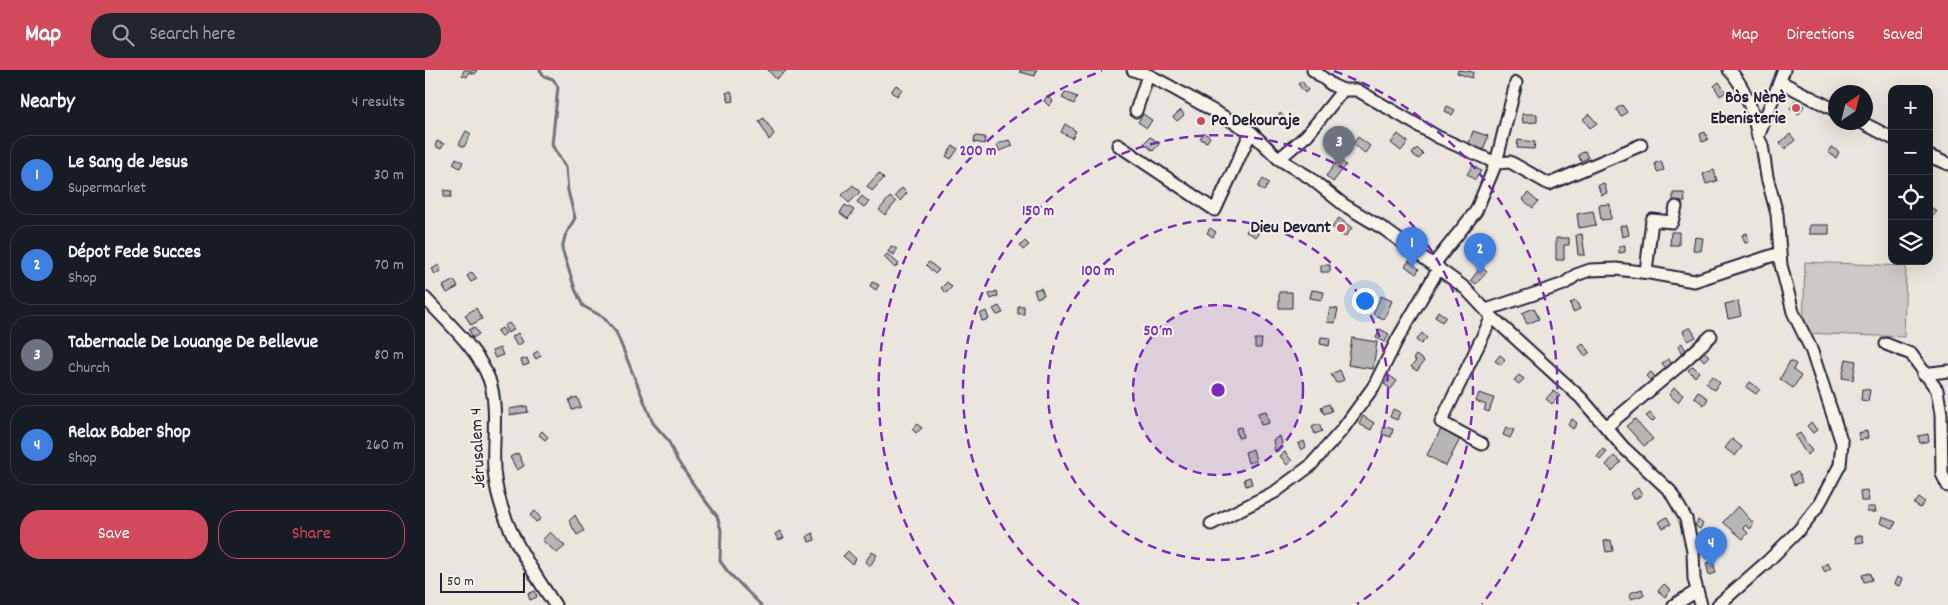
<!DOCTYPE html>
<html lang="en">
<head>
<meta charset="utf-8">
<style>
	:root { --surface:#171b24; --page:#20242c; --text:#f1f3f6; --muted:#9ea1a6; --line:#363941; --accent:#d1495b }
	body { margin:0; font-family:Dekko,sans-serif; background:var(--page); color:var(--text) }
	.controls { position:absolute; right:15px; top:15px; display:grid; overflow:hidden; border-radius:10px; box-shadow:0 5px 20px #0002 }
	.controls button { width:45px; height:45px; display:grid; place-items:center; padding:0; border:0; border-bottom:1px solid var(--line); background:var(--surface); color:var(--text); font:25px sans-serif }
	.compass { position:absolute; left:1403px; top:15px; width:45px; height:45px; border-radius:50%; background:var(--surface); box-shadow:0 5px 20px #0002; rotate:35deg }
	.scale { position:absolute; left:15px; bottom:12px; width:85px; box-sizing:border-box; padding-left:5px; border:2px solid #22223b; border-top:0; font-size:14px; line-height:18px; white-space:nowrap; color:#22223b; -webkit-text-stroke:4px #f7f3e8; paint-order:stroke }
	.you { position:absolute; left:939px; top:230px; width:18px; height:18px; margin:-12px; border:4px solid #fff; border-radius:50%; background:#1a73e8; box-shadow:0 0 0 8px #1a73e833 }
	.badge { display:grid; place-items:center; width:32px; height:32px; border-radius:50%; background:var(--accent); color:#fff; font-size:16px; font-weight:700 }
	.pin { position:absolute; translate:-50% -41px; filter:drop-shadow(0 1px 2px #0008) }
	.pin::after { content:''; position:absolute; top:26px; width:18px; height:15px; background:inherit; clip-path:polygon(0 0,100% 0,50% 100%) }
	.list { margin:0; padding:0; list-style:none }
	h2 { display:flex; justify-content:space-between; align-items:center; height:65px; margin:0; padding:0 20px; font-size:21px }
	h2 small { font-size:16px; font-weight:400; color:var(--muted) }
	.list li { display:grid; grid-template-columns:32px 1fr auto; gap:15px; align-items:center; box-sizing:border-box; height:80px; margin:0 10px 10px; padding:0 10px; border:1px solid var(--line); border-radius:20px }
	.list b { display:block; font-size:19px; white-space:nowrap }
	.list p { margin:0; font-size:16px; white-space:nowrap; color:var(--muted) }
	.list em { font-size:16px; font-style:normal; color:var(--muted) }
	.actions { display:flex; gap:10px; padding:15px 20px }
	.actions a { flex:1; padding:11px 0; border:1px solid var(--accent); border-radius:20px; text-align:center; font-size:18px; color:var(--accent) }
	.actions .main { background:var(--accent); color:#fff }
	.icon { flex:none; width:28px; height:28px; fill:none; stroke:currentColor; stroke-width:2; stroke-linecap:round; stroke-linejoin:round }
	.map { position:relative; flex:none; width:1523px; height:535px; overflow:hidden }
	header { display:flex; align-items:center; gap:30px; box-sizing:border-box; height:70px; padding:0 25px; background:var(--accent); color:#fff }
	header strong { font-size:24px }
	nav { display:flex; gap:28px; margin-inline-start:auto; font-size:18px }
	.search { width:350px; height:45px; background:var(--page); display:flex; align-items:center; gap:12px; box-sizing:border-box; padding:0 18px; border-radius:20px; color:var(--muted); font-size:19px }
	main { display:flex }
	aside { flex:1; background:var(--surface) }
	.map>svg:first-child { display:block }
	.green { fill:#cdc9c6; stroke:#787680 }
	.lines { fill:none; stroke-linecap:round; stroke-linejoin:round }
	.stream { stroke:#716f7b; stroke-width:3 }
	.building { fill:#b8b6b5; stroke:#22223b }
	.minor-casing { stroke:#22223b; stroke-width:15 }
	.minor { stroke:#f7f3e8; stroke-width:11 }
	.ring { fill:none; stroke:#7b2cbf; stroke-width:2.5; stroke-dasharray:9 6 }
	.poi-dot { fill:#d1495b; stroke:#f7f3e8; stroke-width:2 }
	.labels { text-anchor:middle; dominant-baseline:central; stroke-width:4; stroke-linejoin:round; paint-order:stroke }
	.poi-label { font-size:18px; font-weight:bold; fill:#22223b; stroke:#f7f3e8; text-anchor:end }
	.street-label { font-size:18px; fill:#22223b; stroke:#f7f3e8 }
	.centre { fill:#7b2cbf; stroke:#f7f3e8; stroke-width:2.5 }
	.ring-label { font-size:15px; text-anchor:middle; font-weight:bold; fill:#7b2cbf; stroke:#f7f3e8; stroke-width:4; stroke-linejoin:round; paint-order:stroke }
</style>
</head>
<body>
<header>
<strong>Map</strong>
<div class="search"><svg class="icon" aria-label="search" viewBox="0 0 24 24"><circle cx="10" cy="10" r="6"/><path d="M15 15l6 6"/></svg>Search here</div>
<nav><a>Map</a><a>Directions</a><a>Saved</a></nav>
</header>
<main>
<aside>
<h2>Nearby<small>4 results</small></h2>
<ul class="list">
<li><span class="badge" style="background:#3f7fe0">1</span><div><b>Le Sang de Jesus</b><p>Supermarket</p></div><em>30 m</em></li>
<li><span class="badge" style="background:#3f7fe0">2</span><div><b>Dépot Fede Succes</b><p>Shop</p></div><em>70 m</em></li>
<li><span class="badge" style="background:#6b7280">3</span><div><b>Tabernacle De Louange De Bellevue</b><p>Church</p></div><em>80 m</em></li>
<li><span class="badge" style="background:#3f7fe0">4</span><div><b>Relax Baber Shop</b><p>Shop</p></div><em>260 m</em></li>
</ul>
<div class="actions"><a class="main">Save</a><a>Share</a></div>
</aside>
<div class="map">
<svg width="1523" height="535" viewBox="0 0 1523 535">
	<rect width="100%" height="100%" fill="#eae6de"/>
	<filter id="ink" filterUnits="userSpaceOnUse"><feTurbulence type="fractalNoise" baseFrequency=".02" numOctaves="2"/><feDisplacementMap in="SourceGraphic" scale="10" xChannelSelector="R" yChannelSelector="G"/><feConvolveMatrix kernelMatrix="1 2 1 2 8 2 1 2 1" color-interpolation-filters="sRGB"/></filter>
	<g filter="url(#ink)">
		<!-- green -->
		<path class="green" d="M1380 192 1481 196 1479 267 1378 263Z"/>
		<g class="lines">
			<!-- stream -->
			<path class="stream" d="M115 0 119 6 128 9 133 17 127 75 141 98 143 121 150 148 140 166 137 179 150 219 158 236 178 247 191 262 228 353 243 370 252 390 273 421 292 446 296 460 295 491 303 502 336 535"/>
		</g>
		<!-- building -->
		<path class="building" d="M39 0H52L50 4 44 2 42 7 37 5Z
			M343 0H360L361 1 351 9Z
			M595 0H612L610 6 595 2Z
			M1033 0 1048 2 1047 8 1032 3Z
			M877 11 883 20 880 23 873 14Z
			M1294 12 1301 22 1295 26 1289 16Z
			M471 15 477 19 472 26 466 22Z
			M306 21 309 31 304 32 301 23Z
			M640 22 652 27 649 34 637 28Z
			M622 26 628 31 624 36 619 31Z
			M1370 31 1379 36 1374 44 1365 38Z
			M1197 35 1202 42 1196 47 1191 39Z
			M1022 36 1030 40 1027 45 1020 41Z
			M756 40 759 45 752 51 748 47Z
			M855 43 859 47 855 53 850 49Z
			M718 44 727 50 722 58 713 52Z
			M1097 44H1112V52L1098 53Z
			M1164 44 1172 53 1165 58 1158 49Z
			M339 48 349 64 344 70 334 51Z
			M640 54 651 61 647 68 636 62Z
			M41 61 46 64 39 77 34 74Z
			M1048 61 1063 66 1058 81 1043 76Z
			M1280 62 1283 70 1277 72 1275 64Z
			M779 63 785 67 782 72 775 69Z
			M973 64 983 72 976 81 966 73Z
			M1365 64 1370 70 1360 79 1355 73Z
			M550 66 560 67 559 74 549 72Z
			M725 67 735 73 728 81 719 73Z
			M933 67 945 76 940 83 928 74Z
			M584 70 588 76 574 81 572 74Z
			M1093 70 1110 72 1109 79 1092 78Z
			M12 71 19 74 16 79 10 76Z
			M528 76 533 79 526 89 521 86Z
			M1406 77 1414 82 1411 88 1403 82Z
			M992 78 998 84 994 89 987 84Z
			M1160 81 1163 88 1156 91 1153 85Z
			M31 88 38 92 35 98 28 94Z
			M914 89 921 95 908 112 901 106Z
			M1236 91 1239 100 1232 102 1230 93Z
			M1048 95 1056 101 1050 110 1042 104Z
			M1289 100 1292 111 1281 114 1278 104Z
			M454 103 459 108 447 121 442 116Z
			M838 109 844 113 839 121 833 117Z
			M1179 113 1182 123 1176 125 1173 115Z
			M428 115 435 122 424 133 417 125Z
			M477 118 482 123 475 131 470 126Z
			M19 120 27 121 26 127H19Z
			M1103 123 1113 132 1108 138 1097 129Z
			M1248 123H1259L1260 132H1248Z
			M437 126 444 132 439 137 432 132Z
			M465 127 471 132 460 145 454 140Z
			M1185 134 1186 149 1176 150 1174 135Z
			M420 135 429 140 423 149 415 143Z
			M1507 138 1512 141 1505 150 1504 141Z
			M1168 141 1171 155 1154 158 1152 144Z
			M914 148 927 158 920 167 907 157Z
			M826 153 835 160 831 167 821 162Z
			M1202 155 1204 165 1197 167 1195 156Z
			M1384 155H1404V164H1384Z
			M785 158 791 162 788 167 782 163Z
			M1246 162H1254V175H1245Z
			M1322 163 1324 172 1320 173 1317 165Z
			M1157 164 1160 185H1153L1151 165Z
			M1270 167 1278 168 1276 181 1268 180Z
			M1131 168H1144V175H1139V190H1131Z
			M600 171 604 175 598 180 595 176Z
			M1200 175V182L1194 183V176Z
			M466 176 472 179 469 185 463 182Z
			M462 184 474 194 470 198 459 187Z
			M984 191 994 199 991 204 980 196Z
			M504 192 514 200 510 204 501 195Z
			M14 195 16 201 10 204 7 199Z
			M896 195H905V202H896Z
			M1056 197 1062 202 1051 214 1046 210Z
			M47 202 52 209 46 212 42 206Z
			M29 210 33 217 22 223 18 216Z
			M447 212 454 215 451 220 445 216Z
			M522 212 527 217 521 223 516 218Z
			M616 218 619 225 612 228 609 220Z
			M887 220 899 222 897 230 885 228Z
			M572 221 573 226 566 229 564 224Z
			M854 222H867V238H854Z
			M956 226 967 231 959 249 948 244Z
			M1151 231 1155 239 1148 242 1145 233Z
			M1313 231 1316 246 1303 249 1300 234Z
			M574 236 578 243 572 245 568 239Z
			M593 236H599V244H593Z
			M51 238 57 249 46 255 40 245Z
			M905 238 913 239 910 253 902 252Z
			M1109 238 1114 249 1102 254 1097 243Z
			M561 241 564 249 557 251 555 244Z
			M1013 241 1021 247 1017 252 1010 247Z
			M84 253 89 259 83 263 79 256Z
			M49 257 54 264 48 268 44 260Z
			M1265 257 1271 267 1263 271 1258 261Z
			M77 258 81 263 76 267 72 261Z
			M955 259 964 264 960 272 951 268Z
			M93 263 98 272 92 276 87 267Z
			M997 263 1002 268 996 274 991 270Z
			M896 267 905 268 904 276 895 274Z
			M927 268 952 272 948 299 923 295Z
			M830 269H837L836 278H830Z
			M1257 273 1261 281 1257 284 1253 276Z
			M1158 274 1165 282 1160 286 1154 277Z
			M75 278 78 285 70 288 67 281Z
			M1278 280 1284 286 1279 291 1274 285Z
			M113 281 116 286 111 289 108 284Z
			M991 285 999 291 992 301 986 297 991 291 988 289Z
			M1075 285 1080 289 1076 295 1070 291Z
			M102 288 104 294 98 296 96 290Z
			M1243 289 1248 295 1242 300 1237 293Z
			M1421 289 1431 291 1428 310 1417 308Z
			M1365 291 1371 294 1368 300 1376 306 1368 318 1355 309Z
			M1268 296 1274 302 1270 307 1263 300Z
			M915 300 919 310 911 313 906 304Z
			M1226 302 1231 308 1227 312 1221 306Z
			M1094 305 1099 309 1094 314 1089 310Z
			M965 306 972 311 966 319 959 314Z
			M1287 306 1295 313 1289 320 1281 313Z
			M1325 312 1335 319 1331 324 1321 317Z
			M1249 318 1258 325 1253 332 1244 325Z
			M1437 319 1445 320 1443 331 1436 330Z
			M1128 321 1135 326 1127 334 1121 329Z
			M1273 321 1283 329 1279 335 1269 327Z
			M1054 323 1069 328 1064 342 1059 340 1061 335 1051 331Z
			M152 327 156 337 147 340 144 330Z
			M904 334 907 341 899 344 896 337Z
			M102 336 103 342 85 345 84 339Z
			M968 339 975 342 972 350 965 347Z
			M841 341 844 353 836 355 833 343Z
			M1225 343 1230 349 1227 352 1221 346Z
			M938 346 949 353 946 360 934 354Z
			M1147 349 1152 353 1148 359 1143 355Z
			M1210 349 1228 369 1219 376 1201 356Z
			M1386 352 1392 360 1388 363 1382 356Z
			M492 354 497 358 491 363 487 359Z
			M894 354 897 361 890 364 887 357Z
			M959 356 968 359 966 367 957 364Z
			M816 357 818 367 813 368 811 358Z
			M1081 357 1089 360 1085 368 1078 365Z
			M1016 359 1035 369 1021 396 1002 385Z
			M117 361 123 367 120 370 114 365Z
			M1442 361 1443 368 1435 370 1433 363Z
			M1375 363 1387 381 1382 385 1370 366Z
			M1503 364 1504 371 1495 373 1493 366Z
			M855 366 858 378 850 382 848 370Z
			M1307 369 1317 377 1310 386 1300 378Z
			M879 371 881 377 876 380 873 374Z
			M828 379 831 391 823 393 820 382Z
			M1178 379 1182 382 1175 390 1172 387Z
			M860 382 867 391 862 395 855 386Z
			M93 383 99 396 92 400 85 387Z
			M1189 386 1196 392 1187 401 1181 395Z
			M1373 402 1377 412 1369 415 1365 405Z
			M825 407 827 414 821 416 819 409Z
			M1213 418 1217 425 1209 429 1206 423Z
			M1442 420 1444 431H1436L1435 421Z
			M1494 428 1500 432 1495 438 1489 434Z
			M1313 436 1329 454 1325 459 1321 455 1318 458 1323 463 1318 469 1298 452Z
			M1442 437H1450L1451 442H1442Z
			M110 441 116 449 111 452 105 445Z
			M150 445 159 461 152 465 144 451Z
			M1242 447 1246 454 1238 458 1234 452Z
			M1457 447 1471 452 1468 458 1455 453Z
			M1273 450 1278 454 1275 459 1270 456Z
			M355 461 359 468 353 470 350 464Z
			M125 462 140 476 132 483 117 470Z
			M388 463 390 470 384 472 382 466Z
			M1437 465 1439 472 1431 473 1430 467Z
			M1296 469 1297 477 1290 478 1289 470Z
			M1186 470 1188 481 1181 482 1179 471Z
			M423 481 431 489 427 494 418 486Z
			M447 482 452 485 445 496 440 492Z
			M1279 482H1286L1287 488H1280Z
			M1288 492 1291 503 1284 505 1281 493Z
			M1402 493 1406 498 1400 502 1397 497Z
			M1445 503 1447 510 1439 512 1437 505Z
			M1472 507 1477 509 1474 516 1469 514Z
			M1239 514 1246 520 1240 527 1233 521Z
			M1217 519 1219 525 1206 529 1205 523Z
			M110 521 112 527 105 530 103 524Z"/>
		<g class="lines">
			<!-- minor casing -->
			<g class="minor-casing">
				<path id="minor" d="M708 0 723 5 746 17 826 62 854 89 884 107 919 135 959 159 1040 218 1067 247 1156 328 1198 377 1245 421 1261 449 1268 481 1269 509 1276 535
					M888 0 907 15 918 20
					M1304 0C1321 17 1329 45 1333 67
					M1356 12 1410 40
					M711 41 723 5
					M1436 52 1467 68
					M693 75 790 140 826 62
					M1504 86 1523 94
					M854 89 882 65 918 20H932L1013 67 1071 93 1085 92 1124 114 1216 75
					M1009 194 1051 141 1071 93 1091 13
					M1221 202 1227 150 1247 152 1251 137
					M0 228C22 252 52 278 64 309 74 337 67 370 69 400 73 450 103 495 130 535
					M1061 240 1139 214 1151 205 1165 200 1191 199 1225 203 1269 211 1355 183
					M1461 274 1486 284 1512 320 1516 344 1517 404 1523 416
					M1498 304 1523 301
					M1181 357 1255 295 1286 266
					M1057 374 1016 352 1067 247
					M786 454 850 422 885 396 917 360 949 316 972 270 1014 198
					M1249 535 1272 521
					M1293 535 1343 491 1374 460 1393 436 1415 395 1417 373 1386 279 1368 242 1356 195 1352 144 1342 107 1337 75 1333 67 1359 0"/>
			</g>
			<!-- minor -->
			<use href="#minor" class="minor"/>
		</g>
	</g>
	<!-- distance rings -->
	<circle cx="793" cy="320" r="85" fill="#7b2cbf" fill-opacity=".12"/>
	<g class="ring">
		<circle cx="793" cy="320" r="85"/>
		<circle cx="793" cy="320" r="170"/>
		<path d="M654 534A255 255 0 1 1 932 534"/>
		<path d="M529 534A340 340 0 0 1 677 1M909 1A340 340 0 0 1 1057 534"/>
	</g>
	<!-- markers -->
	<g class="poi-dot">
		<circle cx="1371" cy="38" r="5"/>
		<circle cx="776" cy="51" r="5"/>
		<circle cx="916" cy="158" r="5"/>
	</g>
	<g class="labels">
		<!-- poi labels -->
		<g class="poi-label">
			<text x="1361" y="28">Bòs Nènè<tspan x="1361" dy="21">Ebenisterie</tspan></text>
			<text x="786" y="51" text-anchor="start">Pa Dekouraje</text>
			<text x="906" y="158">Dieu Devant</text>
		</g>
		<!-- street labels -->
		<g class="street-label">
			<text transform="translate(54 378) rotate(-93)">Jérusalem 4</text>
		</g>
	</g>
	<circle cx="793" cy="320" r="8" class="centre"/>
	<g class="ring-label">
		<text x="553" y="85">200 m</text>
		<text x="613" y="145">150 m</text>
		<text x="673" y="205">100 m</text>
		<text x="733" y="265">50 m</text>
	</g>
</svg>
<div class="controls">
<button>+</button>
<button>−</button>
<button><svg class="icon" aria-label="locate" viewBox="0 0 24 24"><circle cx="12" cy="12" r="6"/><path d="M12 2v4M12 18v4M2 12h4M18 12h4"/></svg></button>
<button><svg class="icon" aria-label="layers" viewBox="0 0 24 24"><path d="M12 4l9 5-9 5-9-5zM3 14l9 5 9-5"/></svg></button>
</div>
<svg class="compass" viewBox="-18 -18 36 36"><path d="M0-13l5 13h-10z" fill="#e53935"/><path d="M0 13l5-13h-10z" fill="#9ea1a6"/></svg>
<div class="scale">50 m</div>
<div class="you"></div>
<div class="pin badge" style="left:987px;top:198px;background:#3f7fe0">1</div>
<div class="pin badge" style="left:1055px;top:204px;background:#3f7fe0">2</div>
<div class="pin badge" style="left:914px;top:97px;background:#6b7280">3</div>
<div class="pin badge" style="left:1286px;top:498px;background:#3f7fe0">4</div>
</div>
</main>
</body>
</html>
